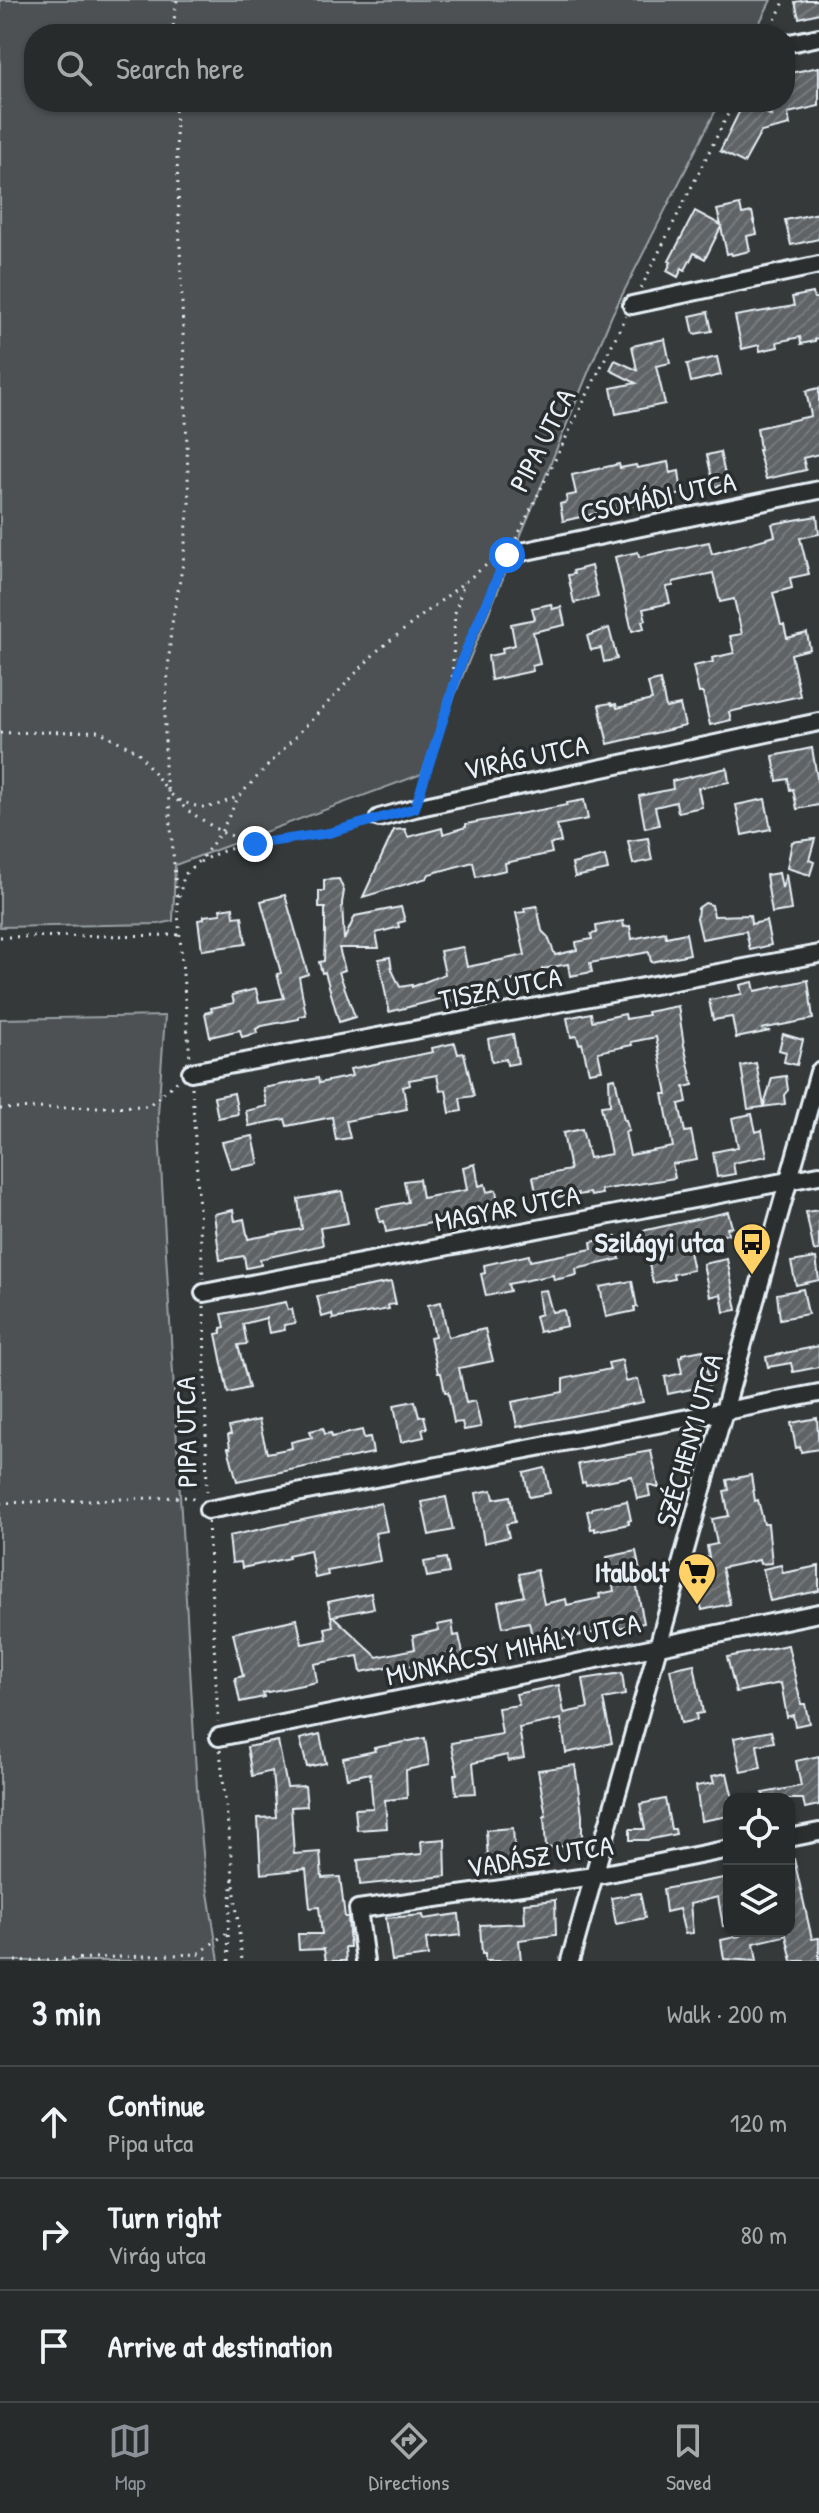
<!DOCTYPE html>
<html lang="en">
<head>
<meta charset="utf-8">
<style>
	:root { --surface:#282b2c; --page:#343738; --text:#f1f3f6; --muted:#a5a7a9; --line:#444748; --accent:#8c9099 }
	body { margin:0; font-family:"Patrick Hand",sans-serif; background:var(--page); color:var(--text) }
	.controls { position:absolute; right:24px; bottom:24px; display:grid; overflow:hidden; border-radius:16px; box-shadow:0 2px 6px #0004 }
	.controls button { width:72px; height:72px; display:grid; place-items:center; padding:0; border:0; border-bottom:2px solid var(--line); background:var(--surface); color:var(--text); font:40px sans-serif }
	.stop { position:absolute; width:24px; height:24px; margin:-18px; border:6px solid #1a73e8; border-radius:50%; background:#fff }
	.stop.end { background:#1a73e8; border-color:#fff; box-shadow:0 2px 8px #0008 }
	.list { margin:0; padding:0; list-style:none }
	h2 { display:flex; justify-content:space-between; align-items:center; height:104px; margin:0; padding:0 32px; font-size:34px }
	h2 small { font-size:26px; font-weight:400; color:var(--muted) }
	.list li { display:grid; grid-template-columns:52px 1fr auto; gap:24px; align-items:center; box-sizing:border-box; height:112px; padding:0 32px; border-top:2px solid var(--line) }
	.list b { display:block; font-size:30px; white-space:nowrap }
	.list p { margin:0; font-size:26px; white-space:nowrap; color:var(--muted) }
	.list em { font-size:26px; font-style:normal; color:var(--muted) }
	.icon { flex:none; width:44px; height:44px; fill:none; stroke:currentColor; stroke-width:2; stroke-linecap:round; stroke-linejoin:round }
	.map { position:relative; flex:none; width:819px; height:1961px; overflow:hidden }
	.search { position:absolute; background:var(--surface); box-shadow:0 2px 6px #0004; left:24px; right:24px; top:24px; height:88px; display:flex; align-items:center; gap:20px; box-sizing:border-box; padding:0 28px; border-radius:32px; color:var(--muted); font-size:30px }
	.sheet { height:440px; background:var(--surface) }
	nav { display:flex; justify-content:space-around; align-items:center; box-sizing:border-box; height:112px; border-top:2px solid var(--line); background:var(--surface); font-size:22px; color:var(--muted) }
	nav a { display:grid; justify-items:center; gap:4px }
	nav .on { color:var(--accent) }
	.map>svg:first-child { display:block }
	.grass { fill:#4d5152; stroke:#9aa1a5; stroke-width:2 }
	.building { fill:url(#building-hatch); stroke:#e8f1f8; stroke-width:2 }
	.lines { fill:none; stroke-linecap:round; stroke-linejoin:round }
	.minor-casing { stroke:#e8f1f8; stroke-width:22 }
	.path { stroke:#e8f1f8; stroke-width:3; stroke-dasharray:2 6; stroke-linecap:butt }
	.minor { stroke:#2a2d2e; stroke-width:16 }
	.route { stroke:#1a73e8; stroke-width:10 }
	.labels { text-anchor:middle; dominant-baseline:central; stroke-width:7; stroke-linejoin:round; paint-order:stroke }
	.street-label { font-size:28px; fill:#e8f1f8; stroke:#2a2d2e }
	.poi-label { font-size:28px; font-weight:bold; fill:#e8f1f8; stroke:#2a2d2e; text-anchor:end }
</style>
</head>
<body>
<div class="map">
<svg width="819" height="1961" viewBox="0 0 819 1961">
	<defs>
		<pattern id="building-hatch" width="6" height="6" patternUnits="userSpaceOnUse" patternTransform="scale(2)"><rect width="6" height="6" fill="#5f6365"/><path d="M-1 1l2-2M0 6l6-6M5 7l2-2" fill="none" stroke="#767a7c"/></pattern>
	</defs>
	<rect width="100%" height="100%" fill="#35393a"/>
	<filter id="ink" filterUnits="userSpaceOnUse"><feTurbulence type="fractalNoise" baseFrequency=".0125" numOctaves="2"/><feDisplacementMap in="SourceGraphic" scale="16" xChannelSelector="R" yChannelSelector="G"/><feConvolveMatrix kernelMatrix="1 2 1 2 8 2 1 2 1" color-interpolation-filters="sRGB"/></filter>
	<g filter="url(#ink)">
		<!-- grass -->
		<path class="grass" d="M0 0H771L754 34H34V102H720L612 315 422 774 175 865 173 921 159 924 0 927Z
			M165 1016 158 1114 197 1789 205 1874 219 1961H0V1019Z"/>
		<!-- building -->
		<path class="building" d="M806 0H819V13L799 18 795 2Z
			M819 67V106L788 113 790 125 761 132 744 163 720 151 744 102 771 116 768 102H785V74Z
			M740 205 742 214 752 212 757 234 747 236 750 251 732 255 731 253 727 254 721 227 705 259 694 253 685 270 682 268 678 277 667 271 671 262 669 261 695 211 721 225 717 210Z
			M819 213V239L791 245 785 220Z
			M813 293 814 298H819V338L815 339V341L801 344 800 337 777 342 778 347 760 351 759 345 742 349 735 316 794 306 792 297Z
			M708 312 712 331 694 334 690 316Z
			M665 339 670 363 656 366 665 404 616 414 611 388 636 383 610 370 615 360 637 370 632 346Z
			M717 357 721 375 691 382 687 364Z
			M819 388V454L803 458 806 470 766 479 758 450H760L757 428 811 416 806 391Z
			M720 452 727 484 714 487 707 455Z
			M668 462 670 473 679 471 682 494 563 521 560 504 567 502 566 496 576 494 572 475 619 464 620 468 636 465 637 468Z
			M817 516 819 534 800 538 809 574 790 578 792 588 773 593 781 625H784L787 638 807 633 810 649 791 654 800 696 729 712 731 720 710 725 703 693H699L693 666 713 662 712 658 734 653 730 636 742 634 734 599 720 602 713 573 673 582V586L666 587 670 603 643 609 646 620 642 621 644 628 632 631 615 557 638 552 639 557 709 542 712 554 775 536 772 524Z
			M591 566 598 597 574 603 568 575 574 574 573 571Z
			M551 604 552 609 561 607 565 625 533 632 540 664 532 666 533 671 491 680 488 656 503 653 502 648 515 645 511 624 535 619 532 608Z
			M609 628 617 659 604 662 601 648 591 650 587 636Z
			M660 680 666 708 680 705 685 726 608 744 599 705 611 703 612 705 616 704 617 708 652 700 648 683Z
			M812 748 819 789V805L797 809 793 789 790 790 788 779 777 781 773 756Z
			M727 768 729 782 698 788 702 807 678 812 676 802 655 807 659 825 645 828 639 796 673 789 672 781Z
			M765 799 771 829 742 835 736 805Z
			M584 800 588 819 557 825 561 842 550 844 552 853 505 863 506 870 476 877 473 862 429 874 427 878 363 897 394 830 405 829 408 837 442 828 443 834 466 827V824L567 805V803Z
			M648 838 652 860 633 864 628 841Z
			M815 839 809 860 814 862 810 875 787 868 792 842Z
			M605 856 608 870 575 877 572 864Z
			M779 873 782 888 786 874 791 910 772 913 766 875Z
			M339 879 344 891 342 903 344 940 355 916 401 907 405 921 398 923 399 927 376 933 379 948H339L345 970 339 972 355 1017 339 1022 325 972 322 973 319 962 324 961 325 932V908H319V891H324V880Z
			M285 895 308 974 299 977 306 1015 299 1016V1019L262 1026 256 1029 257 1033 242 1037 240 1030 210 1037 205 1013 212 1011 211 1008 234 1003 232 995 256 989 259 1002 284 998 277 974 281 973 261 901Z
			M705 903 712 905 714 916 750 915 751 924 766 921 771 945 750 950 746 931 702 939 697 918 698 908Z
			M537 906 542 931 548 937 555 955 577 950 576 942 592 939 591 934 597 933 596 926 623 921 624 927 630 926 632 939 665 932 666 937 686 933 690 954 651 962 649 952 590 963 592 972 570 976 568 964 542 969 543 974 482 987 484 995 445 1002 444 998 389 1012 379 959 390 957 392 970 400 987 412 985V987L445 974 440 951 463 947 467 967 525 955 516 913 525 912 524 908Z
			M233 907 234 917 242 916 246 944 202 950 198 920 204 919V916L221 914 220 909Z
			M808 980 813 1019 761 1029 770 1031 736 1038 732 1017 713 1020 709 1000 742 994 740 985 753 982 755 991Z
			M678 1006 684 1045 693 1085 684 1087 687 1102 679 1104 685 1132 691 1131 697 1160 672 1164 675 1178 601 1190 602 1194 591 1196 590 1193 578 1195V1193L538 1201 533 1177 570 1170 563 1133 582 1129 589 1158 611 1154 601 1106 610 1105 609 1079 615 1078 624 1120H626L629 1131 625 1132 630 1155 673 1147 663 1094H667L656 1037 631 1042 632 1045 598 1052 602 1070 589 1072 582 1043 579 1044 577 1036 571 1037 567 1018 591 1013 592 1021 625 1014 626 1019 648 1015 647 1012Z
			M513 1034 518 1063 507 1065 506 1059 492 1062 488 1039Z
			M783 1034 803 1040 797 1065 784 1062 786 1052 779 1050Z
			M455 1043 458 1054 464 1053 474 1096 460 1098 462 1111 450 1113 446 1090 440 1091 437 1075 409 1080 410 1085 403 1087 407 1109 346 1121 350 1138 336 1140 332 1117 287 1126 285 1119 249 1126 246 1111 267 1106 263 1088 318 1078 319 1083 352 1076 350 1069 433 1052 432 1048Z
			M756 1063 764 1106 772 1078 786 1076 788 1090 784 1095 785 1104 748 1109 741 1066Z
			M234 1093 238 1114 218 1118 214 1097Z
			M752 1114 756 1132 762 1130 767 1156 733 1163 735 1174 717 1177 713 1152 738 1147 732 1118Z
			M253 1136 259 1164 231 1169 222 1142Z
			M475 1164 479 1186 485 1184 487 1192 496 1190 498 1203 492 1205 491 1211 386 1232 384 1221 380 1222 377 1208 408 1202 404 1181 419 1179 422 1198 467 1190 463 1167Z
			M342 1191 348 1223 320 1228 323 1245 260 1259 261 1265 246 1268 244 1256 220 1260 214 1214 233 1210 235 1221 244 1219 248 1239 302 1229 298 1199Z
			M819 1210V1250L814 1251 806 1212Z
			M728 1212 732 1227 727 1228 728 1234 687 1242 693 1270 673 1274 674 1279 653 1283 642 1231Z
			M616 1237 620 1259 576 1269 577 1275 554 1280 553 1275 508 1284 510 1291 486 1296 481 1274 485 1273 484 1265 529 1255 530 1261 592 1249 591 1242Z
			M816 1258 819 1280 796 1285 791 1262Z
			M727 1259 737 1310 724 1312 721 1294 710 1297 703 1264Z
			M632 1281 637 1307H634L635 1311 606 1317 600 1287Z
			M391 1282 396 1304 388 1305 389 1309 333 1319 332 1314 322 1317 317 1296Z
			M803 1289 808 1314 780 1319 777 1294Z
			M546 1290 552 1312 564 1310 567 1326 539 1332 535 1316 541 1314 538 1291Z
			M286 1302 288 1310 292 1309 295 1323 284 1325 285 1330 269 1333 266 1318 243 1324 247 1344 238 1345 249 1388 228 1393 216 1334 221 1333V1328L225 1327 222 1314Z
			M441 1302 448 1337 485 1329 493 1361 459 1368 466 1403 475 1401 481 1427 464 1430 462 1422 454 1423 448 1392H445L441 1373H438L430 1337 435 1336 428 1305Z
			M819 1346V1367L793 1372 791 1363 768 1367 766 1357Z
			M703 1350 710 1385 668 1394 665 1377 682 1373 679 1357 682 1356V1354Z
			M622 1360 626 1382 638 1379 643 1402 517 1427 512 1402 563 1392V1379L610 1369 608 1363Z
			M415 1401 419 1417 424 1416 427 1428 422 1429 424 1437 401 1442 394 1405Z
			M817 1418 819 1449 801 1452 800 1447 796 1448 791 1423Z
			M259 1420 267 1453 292 1448 291 1442 312 1437 310 1431 323 1428 325 1434 331 1433 332 1437 362 1430 364 1438 370 1437 373 1453 237 1481 228 1448H230L228 1435 231 1434 229 1427Z
			M651 1451 659 1488 648 1485 650 1496 637 1499 632 1476 586 1485 585 1482 582 1483 578 1464Z
			M545 1468 550 1493 529 1497 524 1473Z
			M751 1475 755 1501 758 1500 764 1524H768L772 1563 760 1564 759 1560 722 1568 730 1604 702 1610 697 1588 711 1585 705 1558 709 1557 707 1546 717 1544 712 1519 729 1516 724 1491 729 1490 727 1480Z
			M492 1490 494 1499 510 1496 515 1522 506 1524 509 1537 484 1543 476 1493Z
			M446 1497 453 1530 429 1535 422 1502Z
			M627 1501 631 1520 628 1521 629 1524 595 1531V1528L591 1529 587 1511 592 1510V1508Z
			M381 1503 387 1531 375 1533 380 1561 327 1571 328 1575 315 1578 310 1550 288 1555 289 1558 242 1568 241 1562 232 1563 229 1536Z
			M636 1551 642 1582 636 1583 644 1623 556 1640V1637L533 1642 529 1622 503 1627 498 1602 524 1596 519 1574 537 1570 544 1604 566 1599 567 1605 600 1598 599 1594 614 1591 607 1557Z
			M446 1558 449 1573 427 1577 424 1562Z
			M781 1565 783 1573 819 1566V1591L770 1601 763 1569Z
			M371 1593 374 1608 333 1616 377 1657 415 1649 413 1636 439 1630 437 1625 452 1622 454 1636 459 1635 464 1658 445 1662 444 1659 392 1670V1666L361 1672 358 1656 314 1664 317 1682 263 1693 264 1697 240 1702 235 1678 243 1676 233 1633 297 1619 302 1644 327 1639 325 1628 333 1626 328 1602Z
			M788 1645 801 1704H805L809 1723 795 1726 793 1715 787 1717 781 1683 736 1692 727 1657Z
			M694 1664 703 1713 696 1714 697 1720 681 1723 670 1669Z
			M622 1673 625 1695 603 1699 612 1743 566 1753 561 1719 519 1728 524 1758 508 1761 507 1755 473 1763 476 1793 456 1794 454 1774H458L451 1743 502 1734 498 1708 519 1705 516 1694 559 1685 564 1713 588 1708 583 1679Z
			M771 1731 774 1742 757 1745 761 1768 741 1772 734 1738Z
			M320 1734 326 1763 307 1767 300 1739Z
			M425 1738 429 1765 406 1770 407 1798 385 1800 387 1828 357 1830 355 1809 373 1808 370 1773 347 1778 343 1758 375 1751 374 1748Z
			M278 1741 287 1787 305 1786 307 1806 291 1807 294 1854 320 1852 322 1878 340 1877 345 1917H348L350 1947H345L346 1961H326L324 1949 299 1950 298 1934H322L319 1907 310 1908 306 1869 261 1874 258 1818 276 1817 272 1771 252 1776 247 1747Z
			M819 1756V1805L805 1808 803 1799H764L763 1793 801 1786 796 1761Z
			M575 1765 582 1815V1844L546 1848 544 1816H546L538 1770Z
			M727 1773 733 1799H729V1816L701 1821 696 1786 714 1783 712 1776Z
			M665 1799 671 1829H675L676 1834 647 1840H630V1829H645L640 1804Z
			M513 1828 516 1873 489 1875 486 1830Z
			M445 1839 446 1876 360 1885 358 1860 422 1854 421 1841Z
			M789 1859H794L812 1939 819 1938V1961H792L785 1931H789Z
			M729 1877V1925L723 1926 718 1897 690 1904 693 1933 685 1934 679 1909 666 1912 663 1889Z
			M640 1893 645 1918 616 1924 611 1898Z
			M555 1900 556 1935 519 1940 521 1961H485V1954H482L480 1925 525 1923 524 1903Z
			M459 1914 461 1935 426 1939 428 1956 392 1961 386 1918 423 1915 424 1919Z
			M739 1931H784V1936L754 1943 757 1961 724 1959 721 1940 740 1936Z"/>
		<g class="lines">
			<!-- minor casing -->
			<g class="minor-casing">
				<path id="minor" d="M785 44 819 37
					M632 305 819 265
					M507 555 819 490
					M379 818 415 808 819 722
					M191 1072 819 954
					M204 1293 819 1175
					M208 1510 819 1393
					M219 1737 819 1613
					M789 1838 819 1832
					M365 1961 358 1909 594 1876 729 1849
					M570 1961 819 1072"/>
			</g>
			<!-- path -->
			<path class="path" d="M172 34 177 0
				M768 34 785 0
				M175 102 189 504 183 563 171 629 165 715V776L168 791 187 810 221 832 255 844
				M641 288 734 102
				M516 539 626 316
				M452 685 455 613 464 582
				M0 733 99 731 138 752 168 791 190 1059
				M420 793 463 657 502 567
				M179 800C206 812 213 807 239 796
				M200 862C236 840 284 840 324 834 339 832 353 826 367 822
				M191 868 202 858 221 832 239 796 377 651 494 559
				M179 897 184 876 190 868
				M0 937 181 935
				M192 1087 203 1279
				M0 1109 148 1106 179 1080
				M204 1306 207 1495
				M0 1503 181 1497H190L198 1503
				M208 1522 218 1722
				M220 1750 242 1961
				M198 1954 213 1961
				M15 1961 198 1954 228 1932
				M229 1961 228 1932 233 1877"/>
			<!-- minor -->
			<use href="#minor" class="minor"/>
		</g>
	</g>
	<g class="lines" filter="url(#ink)">
		<!-- route -->
		<path class="route" d="M255 844 329 833 415 808 463 657 507 555"/>
	</g>
	<!-- icons -->
	<defs>
		<g id="bus-pin" transform="scale(2)"><path d="M0 17L-7.5 6A9.5 9.5 0 1 1 7.5 6Z" fill="#ffd166" stroke="#2a2d2e"/><path d="M-5-6H5V4H4V6H2V4H-2V6H-4V4H-5ZM-3.5-4V0h7V-4ZM-3.5 1.2v1.5H-2V1.2ZM2 1.2v1.5H3.5V1.2Z" fill="#111"/></g>
		<g id="supermarket-pin" transform="scale(2)"><path d="M0 17L-7.5 6A9.5 9.5 0 1 1 7.5 6Z" fill="#ffd166" stroke="#2a2d2e"/><path d="M-6-5.5h2.5l.6 2H6L4.5 2H-2.5L-4.4-4H-6ZM-1.5 3.2a1.3 1.3 0 1 0 .1 0ZM3 3.2a1.3 1.3 0 1 0 .1 0Z" fill="#111"/></g>
	</defs>
	<g fill-rule="evenodd">
		<use href="#bus-pin" x="752" y="1242"/>
		<use href="#supermarket-pin" x="697" y="1572"/>
	</g>
	<g class="labels">
		<!-- street labels -->
		<g class="street-label">
			<text transform="translate(542 440) rotate(-63)">PIPA UTCA</text>
			<text transform="translate(658 497) rotate(-12)">CSOMÁDI UTCA</text>
			<text transform="translate(526 757) rotate(-12)">VIRÁG UTCA</text>
			<text transform="translate(500 988) rotate(-11)">TISZA UTCA</text>
			<text transform="translate(507 1208) rotate(-11)">MAGYAR UTCA</text>
			<text transform="translate(186 1432) rotate(-91)">PIPA UTCA</text>
			<text transform="translate(689 1440) rotate(-74)">SZÉCHENYI UTCA</text>
			<text transform="translate(513 1649) rotate(-12)">MUNKÁCSY MIHÁLY UTCA</text>
			<text transform="translate(540 1856) rotate(-9)">VADÁSZ UTCA</text>
		</g>
		<!-- poi labels -->
		<g class="poi-label">
			<text x="724" y="1242">Szilágyi utca</text>
			<text x="669" y="1572">Italbolt</text>
		</g>
	</g>
</svg>
<div class="controls">
<button><svg class="icon" aria-label="locate" viewBox="0 0 24 24"><circle cx="12" cy="12" r="6"/><path d="M12 2v4M12 18v4M2 12h4M18 12h4"/></svg></button>
<button><svg class="icon" aria-label="layers" viewBox="0 0 24 24"><path d="M12 4l9 5-9 5-9-5zM3 14l9 5 9-5"/></svg></button>
</div>
<div class="stop" style="left:507px;top:555px"></div>
<div class="stop end" style="left:255px;top:844px"></div>
<div class="search"><svg class="icon" aria-label="search" viewBox="0 0 24 24"><circle cx="10" cy="10" r="6"/><path d="M15 15l6 6"/></svg>Search here</div>
</div>
<section class="sheet">
<h2>3 min<small>Walk · 200 m</small></h2>
<ul class="list">
<li><svg class="icon" aria-label="ahead" viewBox="0 0 24 24"><path d="M12 20V5M6 11l6-6 6 6"/></svg><div><b>Continue</b><p>Pipa utca</p></div><em>120 m</em></li>
<li><svg class="icon" aria-label="right" viewBox="0 0 24 24"><path d="M7 20v-9h11M14 6l5 5-5 5"/></svg><div><b>Turn right</b><p>Virág utca</p></div><em>80 m</em></li>
<li><svg class="icon" aria-label="arrive" viewBox="0 0 24 24"><path d="M6 21V4h12l-3 4 3 4H6"/></svg><div><b>Arrive at destination</b></div></li>
</ul>
</section>
<nav>
<a class="on"><svg class="icon" aria-label="map" viewBox="0 0 24 24"><path d="M3 6l6-2 6 2 6-2v14l-6 2-6-2-6 2zM9 4v14M15 6v14"/></svg>Map</a>
<a><svg class="icon" aria-label="directions" viewBox="0 0 24 24"><path d="M12 3l9 9-9 9-9-9zM9 14v-3h6M13 9l2 2-2 2"/></svg>Directions</a>
<a><svg class="icon" aria-label="saved" viewBox="0 0 24 24"><path d="M7 4h10v16l-5-4-5 4z"/></svg>Saved</a>
</nav>
</body>
</html>
